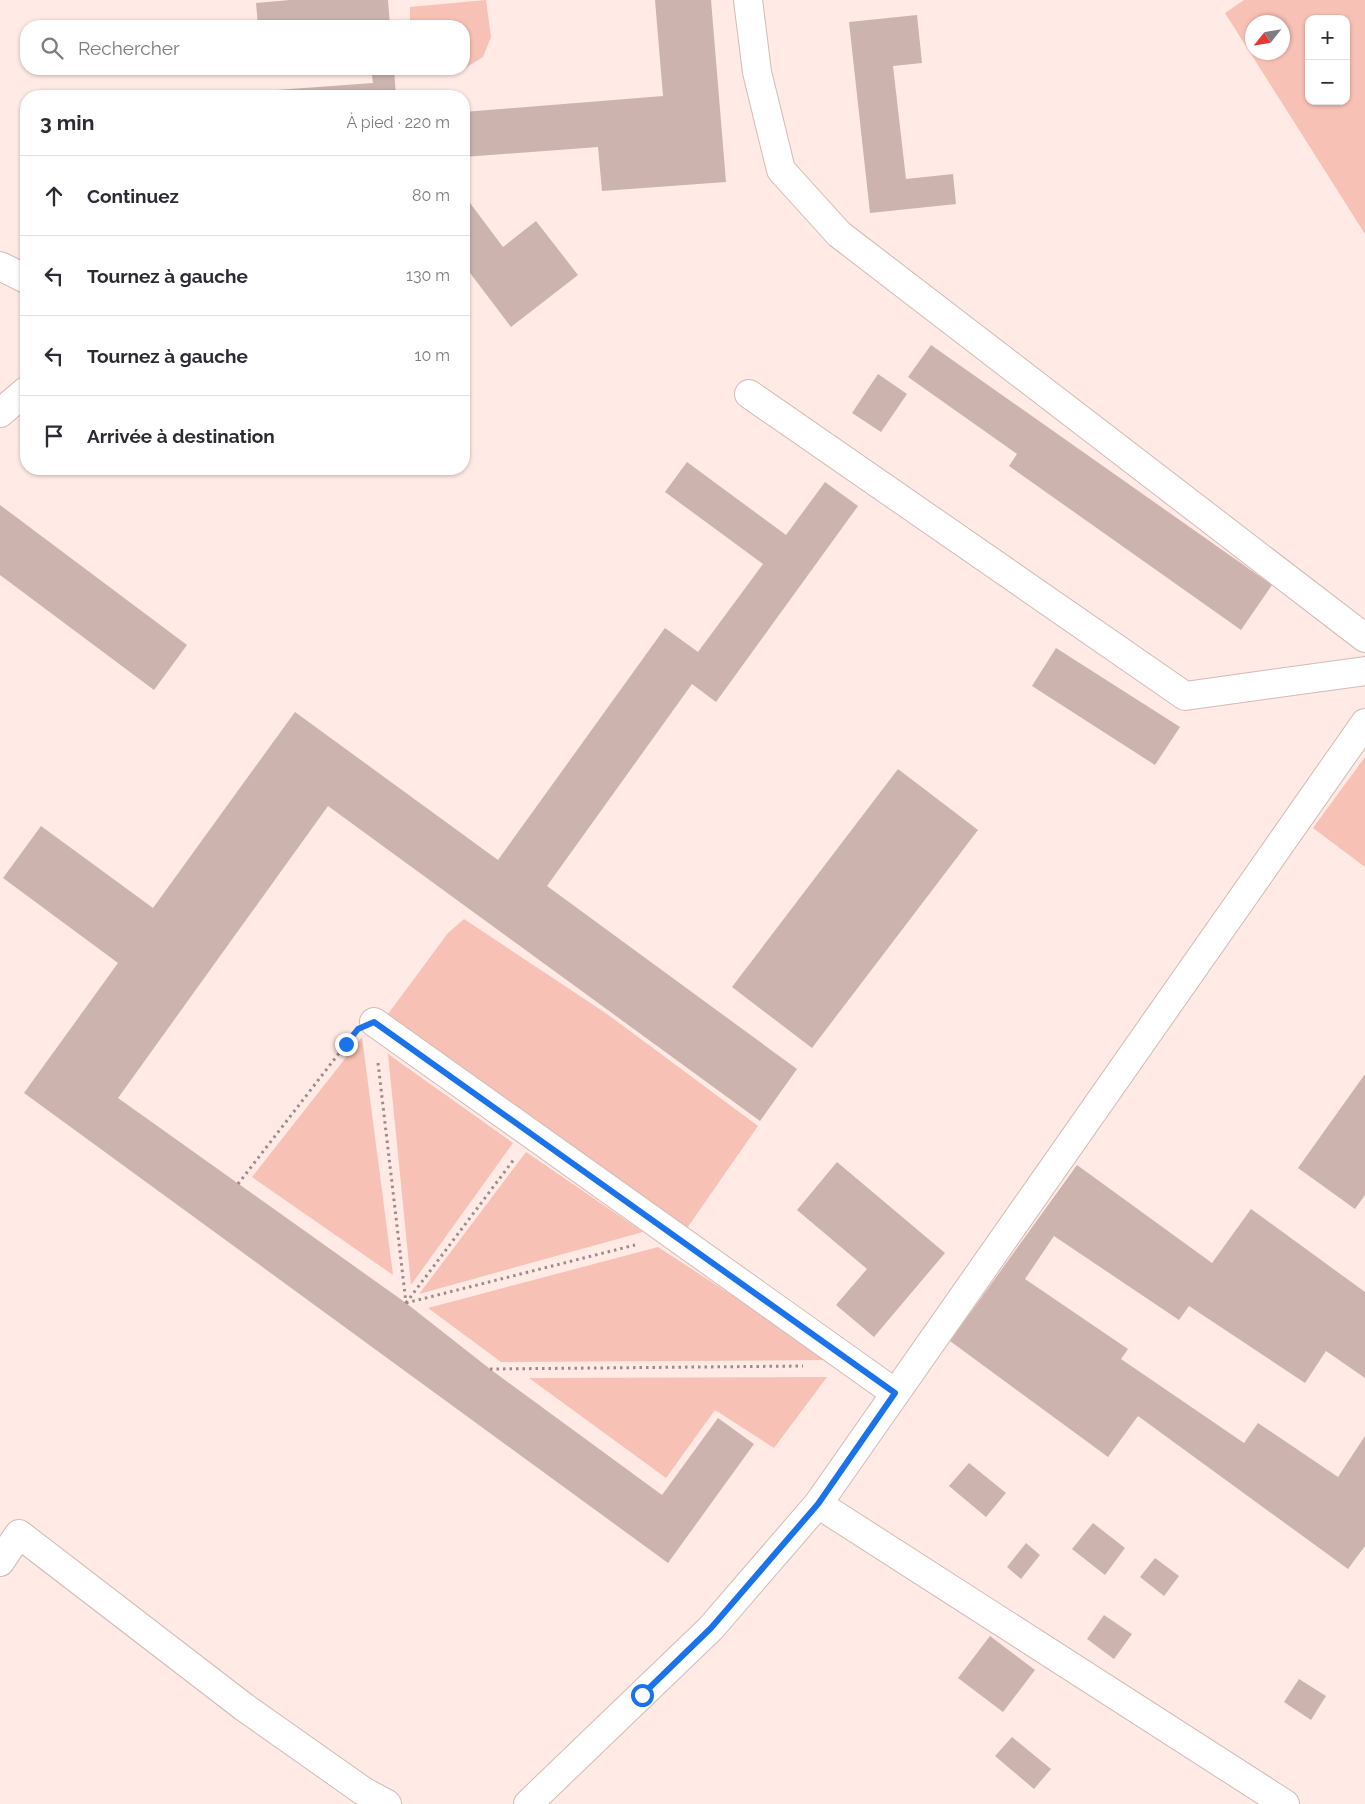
<!DOCTYPE html>
<html lang="fr">
<head>
<meta charset="utf-8">
<style>
	:root { --surface:#fff; --page:#f2f2f3; --text:#2b2b33; --muted:#7c7c81; --line:#e1e1e2 }
	body { margin:0; font-family:Raleway,sans-serif; background:var(--page); color:var(--text) }
	.controls { position:absolute; right:15px; top:15px; display:grid; overflow:hidden; border-radius:10px; box-shadow:0 1px 4px #0004 }
	.controls button { width:45px; height:45px; display:grid; place-items:center; padding:0; border:0; border-bottom:1px solid var(--line); background:var(--surface); color:var(--text); font:25px sans-serif }
	.compass { position:absolute; left:1245px; top:15px; width:45px; height:45px; border-radius:50%; background:var(--surface); box-shadow:0 1px 4px #0004; rotate:239deg }
	.stop { position:absolute; width:15px; height:15px; margin:-11px; border:4px solid #1a73e8; border-radius:50%; background:#fff }
	.stop.end { background:#1a73e8; border-color:#fff; box-shadow:0 1px 5px #0008 }
	.list { margin:0; padding:0; list-style:none }
	h2 { display:flex; justify-content:space-between; align-items:center; height:65px; margin:0; padding:0 20px; font-size:21px }
	h2 small { font-size:16px; font-weight:400; color:var(--muted) }
	.list li { display:grid; grid-template-columns:32px 1fr auto; gap:15px; align-items:center; box-sizing:border-box; height:80px; padding:0 20px; border-top:1px solid var(--line) }
	.list b { display:block; font-size:19px; white-space:nowrap }
	.list em { font-size:16px; font-style:normal; color:var(--muted) }
	.icon { flex:none; width:28px; height:28px; fill:none; stroke:currentColor; stroke-width:2; stroke-linecap:round; stroke-linejoin:round }
	.map { position:relative; flex:none; width:1365px; height:1804px; overflow:hidden }
	.search { position:absolute; background:var(--surface); box-shadow:0 1px 4px #0004; left:20px; top:20px; width:450px; height:55px; display:flex; align-items:center; gap:12px; box-sizing:border-box; padding:0 18px; border-radius:20px; color:var(--muted); font-size:19px }
	.panel { position:absolute; background:var(--surface); box-shadow:0 1px 4px #0004; left:20px; top:90px; width:450px; height:385px; border-radius:20px }
	.map>svg:first-child { display:block }
	.green { fill:#f8c1b5; fill-rule:evenodd }
	.building { fill:#ccb3ae }
	.lines { fill:none; stroke-linecap:round; stroke-linejoin:round }
	.minor-casing { stroke:#d3bab4; stroke-width:30 }
	.path { stroke:#9b8c88; stroke-width:3; stroke-dasharray:2.5 4; stroke-linecap:butt }
	.minor { stroke:#fff; stroke-width:28 }
	.route { stroke:#1a73e8; stroke-width:6 }
</style>
</head>
<body>
<div class="map">
<svg width="1365" height="1804" viewBox="0 0 1365 1804">
	<rect width="100%" height="100%" fill="#ffeae5"/>
	<!-- green -->
	<path class="green" d="M486 0 491 37 483 57 465 68 464 26H410V7Z
		M1244 0H1365V234L1225 13ZM1309 19H1346V101H1309ZM1252 22H1282V52H1252Z
		M1365 757V867L1313 828Z
		M464 919 607 1014 758 1126 685 1231 388 1014 448 933Z
		M362 1037 393 1275 252 1177Z
		M388 1054 513 1143 411 1285Z
		M526 1152 643 1232 419 1294Z
		M658 1247 831 1360 501 1362 428 1308Z
		M827 1377 774 1448 715 1410 666 1478 529 1378Z"/>
	<!-- building -->
	<path class="building" d="M290 0H388L390 26H258L256 3Z
		M655 0H711L726 182 602 191 598 147 464 157V112L663 96Z
		M917 15 922 63 893 66 906 179 953 174 956 204 870 213 849 22Z
		M371 69H394L396 96H264L263 91 373 83Z
		M464 195 503 247 536 221 578 275 511 327 464 265Z
		M931 345 1272 585 1241 630 1009 466 1017 454 908 377Z
		M878 374 907 394 881 432 852 413Z
		M687 462 786 535 825 482 858 506 716 702 692 684 547 886 797 1069 760 1121 328 806 118 1098 406 1303 490 1369 662 1495 718 1418 754 1444 668 1563 24 1093 118 963 3 878 41 826 153 908 295 712 498 860 665 628 698 652 763 564 665 492Z
		M0 505 187 645 154 690 0 575Z
		M1056 648 1180 727 1155 765 1032 686Z
		M898 769 978 830 812 1048 732 987Z
		M1365 1074V1195L1355 1209 1298 1168Z
		M837 1162 945 1253 874 1337 836 1305 867 1269 797 1210Z
		M1077 1165 1212 1263 1251 1209 1365 1292V1378L1326 1351 1305 1383 1189 1306 1179 1320 1054 1236 1025 1279 1128 1349 1121 1359 1244 1443 1258 1423 1338 1477 1365 1436V1546L1348 1569 1138 1416 1108 1457 950 1341Z
		M969 1463 1006 1493 986 1517 949 1486Z
		M1093 1523 1125 1548 1105 1575 1072 1549Z
		M1026 1543 1040 1555 1021 1579 1007 1567Z
		M1155 1558 1179 1576 1164 1596 1140 1577Z
		M1104 1615 1132 1634 1114 1659 1087 1639Z
		M990 1636 1035 1670 1003 1712 958 1678Z
		M1299 1679 1326 1696 1311 1720 1284 1702Z
		M1012 1737 1051 1769 1034 1789 995 1756Z"/>
	<g class="lines">
		<!-- minor casing -->
		<g class="minor-casing">
			<path id="minor" d="M748 0 757 72 781 170 839 234 1365 638
				M0 266 26 279
				M749 394 1185 696 1365 671
				M0 413 26 391
				M374 1022 895 1393
				M818 1504 1285 1804
				M0 1562 19 1534 244 1707 363 1791 387 1804
				M528 1804 711 1628 818 1504 1365 723"/>
		</g>
		<!-- path -->
		<path class="path" d="M378 1063 406 1303
			M238 1184 350 1039
			M406 1303 635 1245
			M406 1303 515 1158
			M490 1369 803 1366"/>
		<!-- minor -->
		<use href="#minor" class="minor"/>
	</g>
	<g class="lines">
		<!-- route -->
		<path class="route" d="M346 1044 358 1029 374 1022 895 1393 818 1504 711 1628 642 1695"/>
	</g>
</svg>
<div class="controls">
<button>+</button>
<button>−</button>
</div>
<svg class="compass" viewBox="-18 -18 36 36"><path d="M0-13l5 13h-10z" fill="#e53935"/><path d="M0 13l5-13h-10z" fill="#7c7c81"/></svg>
<div class="stop" style="left:642px;top:1695px"></div>
<div class="stop end" style="left:346px;top:1044px"></div>
<div class="search"><svg class="icon" aria-label="search" viewBox="0 0 24 24"><circle cx="10" cy="10" r="6"/><path d="M15 15l6 6"/></svg>Rechercher</div>
<section class="panel">
<h2>3 min<small>À pied · 220 m</small></h2>
<ul class="list">
<li><svg class="icon" aria-label="ahead" viewBox="0 0 24 24"><path d="M12 20V5M6 11l6-6 6 6"/></svg><div><b>Continuez</b></div><em>80 m</em></li>
<li><svg class="icon" aria-label="left" viewBox="0 0 24 24"><path d="M17 20v-9H6M10 6l-5 5 5 5"/></svg><div><b>Tournez à gauche</b></div><em>130 m</em></li>
<li><svg class="icon" aria-label="left" viewBox="0 0 24 24"><path d="M17 20v-9H6M10 6l-5 5 5 5"/></svg><div><b>Tournez à gauche</b></div><em>10 m</em></li>
<li><svg class="icon" aria-label="arrive" viewBox="0 0 24 24"><path d="M6 21V4h12l-3 4 3 4H6"/></svg><div><b>Arrivée à destination</b></div></li>
</ul>
</section>
</div>
</body>
</html>
